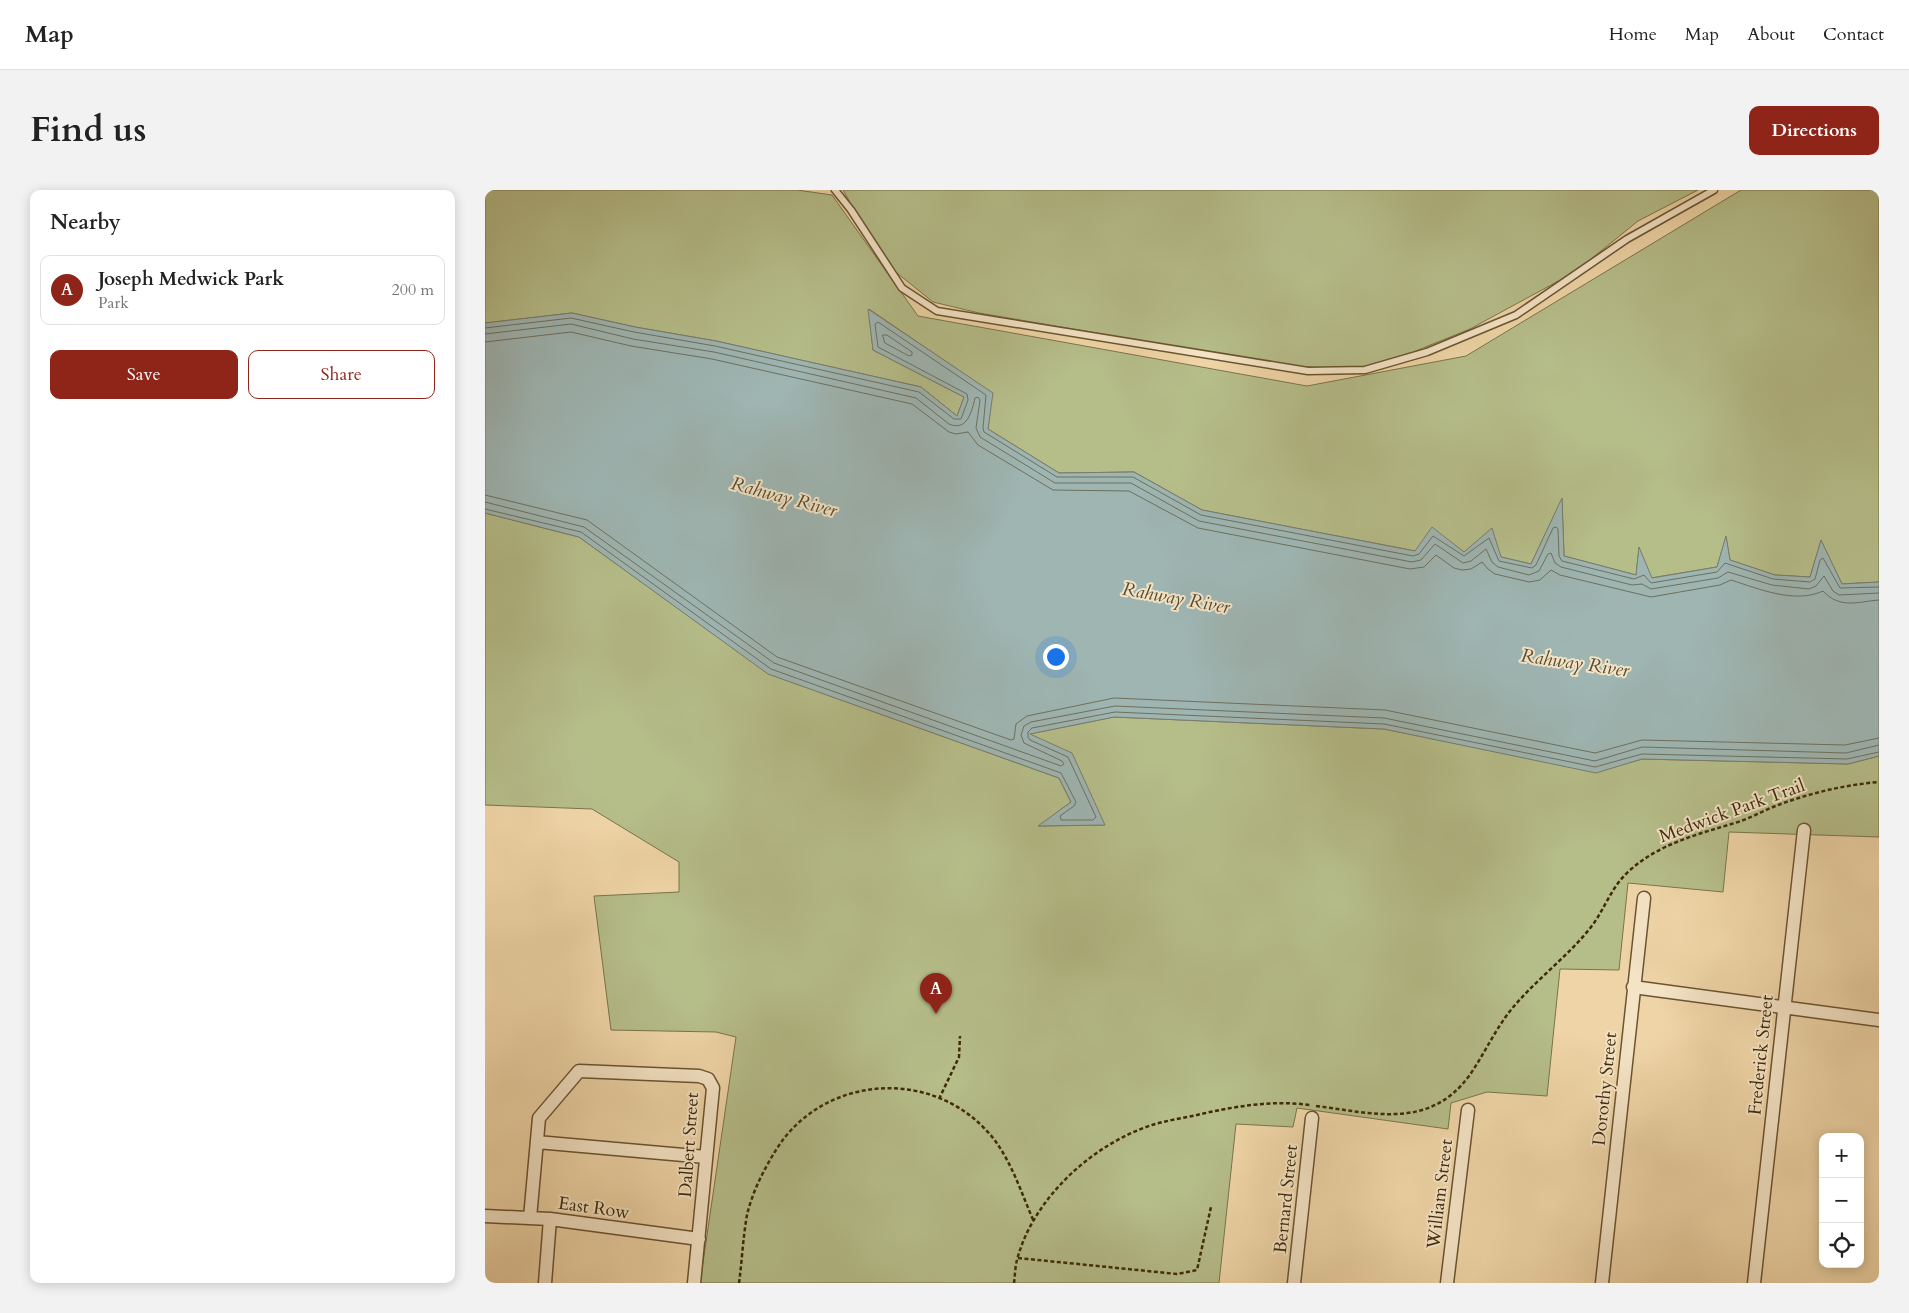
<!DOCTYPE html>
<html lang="en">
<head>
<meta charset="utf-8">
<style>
	:root { --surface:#fff; --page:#f2f2f2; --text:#222; --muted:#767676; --line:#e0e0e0; --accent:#8f2418 }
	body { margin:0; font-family:Cardo,serif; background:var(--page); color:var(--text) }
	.controls { position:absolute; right:15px; bottom:15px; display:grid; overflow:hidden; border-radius:10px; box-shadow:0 2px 12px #0003 }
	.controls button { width:45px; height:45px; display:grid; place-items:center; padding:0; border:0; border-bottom:1px solid var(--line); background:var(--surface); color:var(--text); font:25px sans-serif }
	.you { position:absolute; left:570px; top:466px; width:18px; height:18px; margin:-12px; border:4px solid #fff; border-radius:50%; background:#1a73e8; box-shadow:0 0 0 8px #1a73e833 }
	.badge { display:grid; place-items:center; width:32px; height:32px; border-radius:50%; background:var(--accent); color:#fff; font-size:16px; font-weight:700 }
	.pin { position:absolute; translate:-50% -41px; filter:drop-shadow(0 1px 2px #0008) }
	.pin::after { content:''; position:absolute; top:26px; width:18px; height:15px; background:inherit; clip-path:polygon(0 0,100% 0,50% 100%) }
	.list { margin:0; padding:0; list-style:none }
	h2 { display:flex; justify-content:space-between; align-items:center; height:65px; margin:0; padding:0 20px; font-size:21px }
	h2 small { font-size:16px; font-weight:400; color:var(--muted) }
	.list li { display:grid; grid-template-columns:32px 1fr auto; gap:15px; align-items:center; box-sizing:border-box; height:70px; margin:0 10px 10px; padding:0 10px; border:1px solid var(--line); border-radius:10px }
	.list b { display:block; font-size:19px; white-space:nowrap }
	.list p { margin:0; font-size:16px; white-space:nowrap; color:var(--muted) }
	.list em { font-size:16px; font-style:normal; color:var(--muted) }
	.actions { display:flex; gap:10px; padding:15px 20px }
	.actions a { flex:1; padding:11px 0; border:1px solid var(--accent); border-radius:10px; text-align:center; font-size:18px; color:var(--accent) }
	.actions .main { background:var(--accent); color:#fff }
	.icon { flex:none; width:28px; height:28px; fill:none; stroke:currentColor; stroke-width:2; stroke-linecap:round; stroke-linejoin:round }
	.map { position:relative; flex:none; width:1394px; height:1093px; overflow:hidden; border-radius:10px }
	header { display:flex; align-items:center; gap:30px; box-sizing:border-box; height:70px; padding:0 25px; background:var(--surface); border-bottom:1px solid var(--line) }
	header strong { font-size:24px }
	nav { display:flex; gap:28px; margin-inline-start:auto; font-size:18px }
	.intro { display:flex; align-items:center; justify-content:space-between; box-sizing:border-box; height:120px; padding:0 30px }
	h1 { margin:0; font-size:35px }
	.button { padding:12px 22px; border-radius:10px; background:var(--accent); color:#fff; font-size:18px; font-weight:700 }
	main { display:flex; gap:30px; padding:0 30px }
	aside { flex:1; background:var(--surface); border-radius:10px; box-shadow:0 2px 12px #0003 }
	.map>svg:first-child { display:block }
	.green { fill:#b5bd89; stroke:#7a744a }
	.water { fill:#9eb5b2; stroke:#787d6f }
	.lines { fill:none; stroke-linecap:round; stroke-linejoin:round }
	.shore { stroke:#6e705e; stroke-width:1 }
	.service-casing { stroke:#6a5431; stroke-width:9 }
	.minor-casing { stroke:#6a5431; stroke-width:15 }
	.path { stroke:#3e2a0a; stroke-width:2.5; stroke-dasharray:4 2.5; stroke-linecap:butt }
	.service { stroke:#f4e3c5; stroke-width:6 }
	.minor { stroke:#f4e3c5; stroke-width:12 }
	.labels { text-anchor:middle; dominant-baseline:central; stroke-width:4; stroke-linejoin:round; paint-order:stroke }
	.street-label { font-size:18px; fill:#3e2a0a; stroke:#f4e3c5 }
	.water-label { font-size:19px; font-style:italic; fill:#564d34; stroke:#f4e3c5 }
</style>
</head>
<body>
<header>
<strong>Map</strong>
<nav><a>Home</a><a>Map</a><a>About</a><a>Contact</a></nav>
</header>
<div class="intro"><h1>Find us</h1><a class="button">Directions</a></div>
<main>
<aside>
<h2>Nearby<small></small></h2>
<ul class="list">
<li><span class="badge">A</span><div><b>Joseph Medwick Park</b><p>Park</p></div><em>200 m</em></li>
</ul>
<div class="actions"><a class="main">Save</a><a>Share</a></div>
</aside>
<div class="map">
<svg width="1394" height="1093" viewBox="0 0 1394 1093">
	<rect width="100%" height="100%" fill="#eed4a6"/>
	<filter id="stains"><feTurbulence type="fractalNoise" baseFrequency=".004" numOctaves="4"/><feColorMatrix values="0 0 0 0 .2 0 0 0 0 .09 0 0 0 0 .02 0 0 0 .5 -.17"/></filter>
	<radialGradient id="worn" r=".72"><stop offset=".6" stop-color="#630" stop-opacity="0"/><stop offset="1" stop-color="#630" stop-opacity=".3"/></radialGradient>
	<!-- green -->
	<path class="green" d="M0 0H312L347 5 433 126 822 196 981 166 1256 0H1394V392L1357 394 1336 351 1325 387 1290 385 1245 370 1241 347 1232 377 1166 388 1154 358 1151 385 1079 366 1077 309 1046 374 1016 367 979 362 930 361 717 320 649 282 574 283 503 239 507 203 384 119 388 160 479 207 472 226 436 197 231 151 150 137 87 123 0 133Z
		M358 0H1213L1153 31 1090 82 985 139 928 162 870 179 805 176 494 123 448 112 407 79 382 43Z
		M0 323 94 347 284 484 574 588 586 612 554 636 619 635 544 544 629 527 899 539 1111 582 1157 569 1363 574 1394 566V647L1244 642 1238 702 1143 693 1134 780 1075 779 1062 906 1002 902 966 913 963 939 812 918 808 937 751 934 734 1093H215L251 847 231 842 126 840 109 706 194 702V672L107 619 0 615Z"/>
	<!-- water -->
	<path class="water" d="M383 119 508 203 503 239 574 283 649 282 717 320 930 361 947 337 979 362 1007 338 1016 367 1046 374 1077 308 1079 366 1151 385 1154 357 1167 388 1232 377 1241 346 1245 370 1290 385 1325 387 1336 350 1357 394 1394 392V566L1363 574 1157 569 1111 583 899 539 629 527 545 544 587 563 620 635 553 636 586 612 574 588 283 484 94 347 0 323V133L87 123 150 137 231 151 436 197 472 226 479 207 388 160Z"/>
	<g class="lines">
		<!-- shore -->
		<path class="shore" d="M0 138 86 128 149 142 230 156 434 202 469 229H476L483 210 482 204 393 157 390 134 393 132 501 205 498 238 499 242 572 287H648L716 325 928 366 934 364 948 346 979 366 1004 348 1014 371 1047 378 1051 375 1068 338 1071 337 1073 339 1074 366 1077 371 1149 389 1159 385 1166 393 1232 382 1240 373 1288 389 1325 392 1330 389 1335 370 1338 368 1355 398 1394 397
			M0 144 86 134 148 149 229 162 431 208 464 234C482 242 487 221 490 208L493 207 495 210 491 238 495 247 570 293H646L714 331 927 372 936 370 950 354 978 373 986 371 1001 359 1007 372 1013 377 1044 385 1054 381 1063 364 1066 363 1070 373 1076 377 1147 395 1157 394 1166 399 1233 388 1243 382 1287 395 1324 399 1331 396 1339 386 1348 401 1354 405 1394 403
			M398 145H402L427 162V165L424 166 400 153Z
			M0 152 86 142 146 156 227 169 427 214 464 242 471 244 483 242 493 255 568 300 644 301 713 338 925 379 939 377 951 365 969 378 977 380 986 379 997 372 1003 379 1010 384 1044 392 1055 390 1066 380 1075 385 1166 407 1235 395 1246 390C1274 399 1310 414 1338 401 1355 419 1371 412 1394 410
			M0 305 102 330 292 467 526 550 529 549 531 534 542 526 629 508 900 520 1110 563 1157 550 1360 555 1394 548
			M0 312 99 337 289 473 576 576 579 574 577 571 539 553 536 545 539 536 546 532 630 516 899 528 1110 571 1157 557 1361 563 1394 555
			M0 319 96 342 286 479 576 583 591 612 589 616 575 626 576 630H608L611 627 583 567 545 550 543 547V542L547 538 630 522 899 534 1110 577 1157 564 1362 569 1394 562"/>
		<!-- service casing -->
		<g class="service-casing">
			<path id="service" d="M350 0 366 20 417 98 452 121 823 181 880 180 942 162 1031 125 1142 49 1229 0"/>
		</g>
		<!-- minor casing -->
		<g class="minor-casing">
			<path id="minor" d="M1148 797 1394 830
				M52 952 221 967
				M0 1026 65 1029 214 1049
				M45 1028 54 928 94 881 214 886 223 889 228 898 209 1093
				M60 1093 65 1029
				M809 1093 827 928
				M962 1093 983 920
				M1117 1093 1159 708
				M1269 1093 1319 640"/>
		</g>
		<!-- path -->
		<path class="path" d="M454 909 474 867 475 846
			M831 916C888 923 944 940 984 886 998 866 1008 844 1022 825 1046 793 1081 769 1106 737 1120 719 1126 697 1144 681 1175 653 1214 644 1253 632 1265 628 1276 622 1288 617 1321 604 1358 595 1394 592
			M533 1068 692 1084 712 1080 726 1017
			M254 1093C257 1071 258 1047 262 1025 267 1003 279 979 291 960 336 887 441 877 500 939 524 963 535 1000 549 1032
			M529 1093C530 1086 530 1077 532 1070 548 1008 608 954 667 935 683 930 700 928 716 924 752 916 788 910 825 915"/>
		<!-- service -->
		<use href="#service" class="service"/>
		<!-- minor -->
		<use href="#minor" class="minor"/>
	</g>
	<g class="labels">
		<!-- street labels -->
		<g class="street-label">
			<text transform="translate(1247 621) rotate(-20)">Medwick Park Trail</text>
			<text transform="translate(1276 865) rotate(-84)">Frederick Street</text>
			<text transform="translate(1120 899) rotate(-84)">Dorothy Street</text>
			<text transform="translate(204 955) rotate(-86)">Dalbert Street</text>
			<text transform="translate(955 1004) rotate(-83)">William Street</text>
			<text transform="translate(801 1009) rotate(-84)">Bernard Street</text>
			<text transform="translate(109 1018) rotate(8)">East Row</text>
		</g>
		<!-- water labels -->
		<g class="water-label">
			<text transform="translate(299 307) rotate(15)">Rahway River</text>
			<text transform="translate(691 408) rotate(10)">Rahway River</text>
			<text transform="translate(1090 473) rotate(8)">Rahway River</text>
		</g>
	</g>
	<rect width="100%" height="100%" filter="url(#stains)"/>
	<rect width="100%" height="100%" fill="url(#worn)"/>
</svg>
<div class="controls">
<button>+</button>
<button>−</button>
<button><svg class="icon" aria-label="locate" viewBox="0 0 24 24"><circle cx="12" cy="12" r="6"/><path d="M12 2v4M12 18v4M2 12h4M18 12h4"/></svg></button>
</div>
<div class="you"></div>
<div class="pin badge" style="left:451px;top:824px">A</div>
</div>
</main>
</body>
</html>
